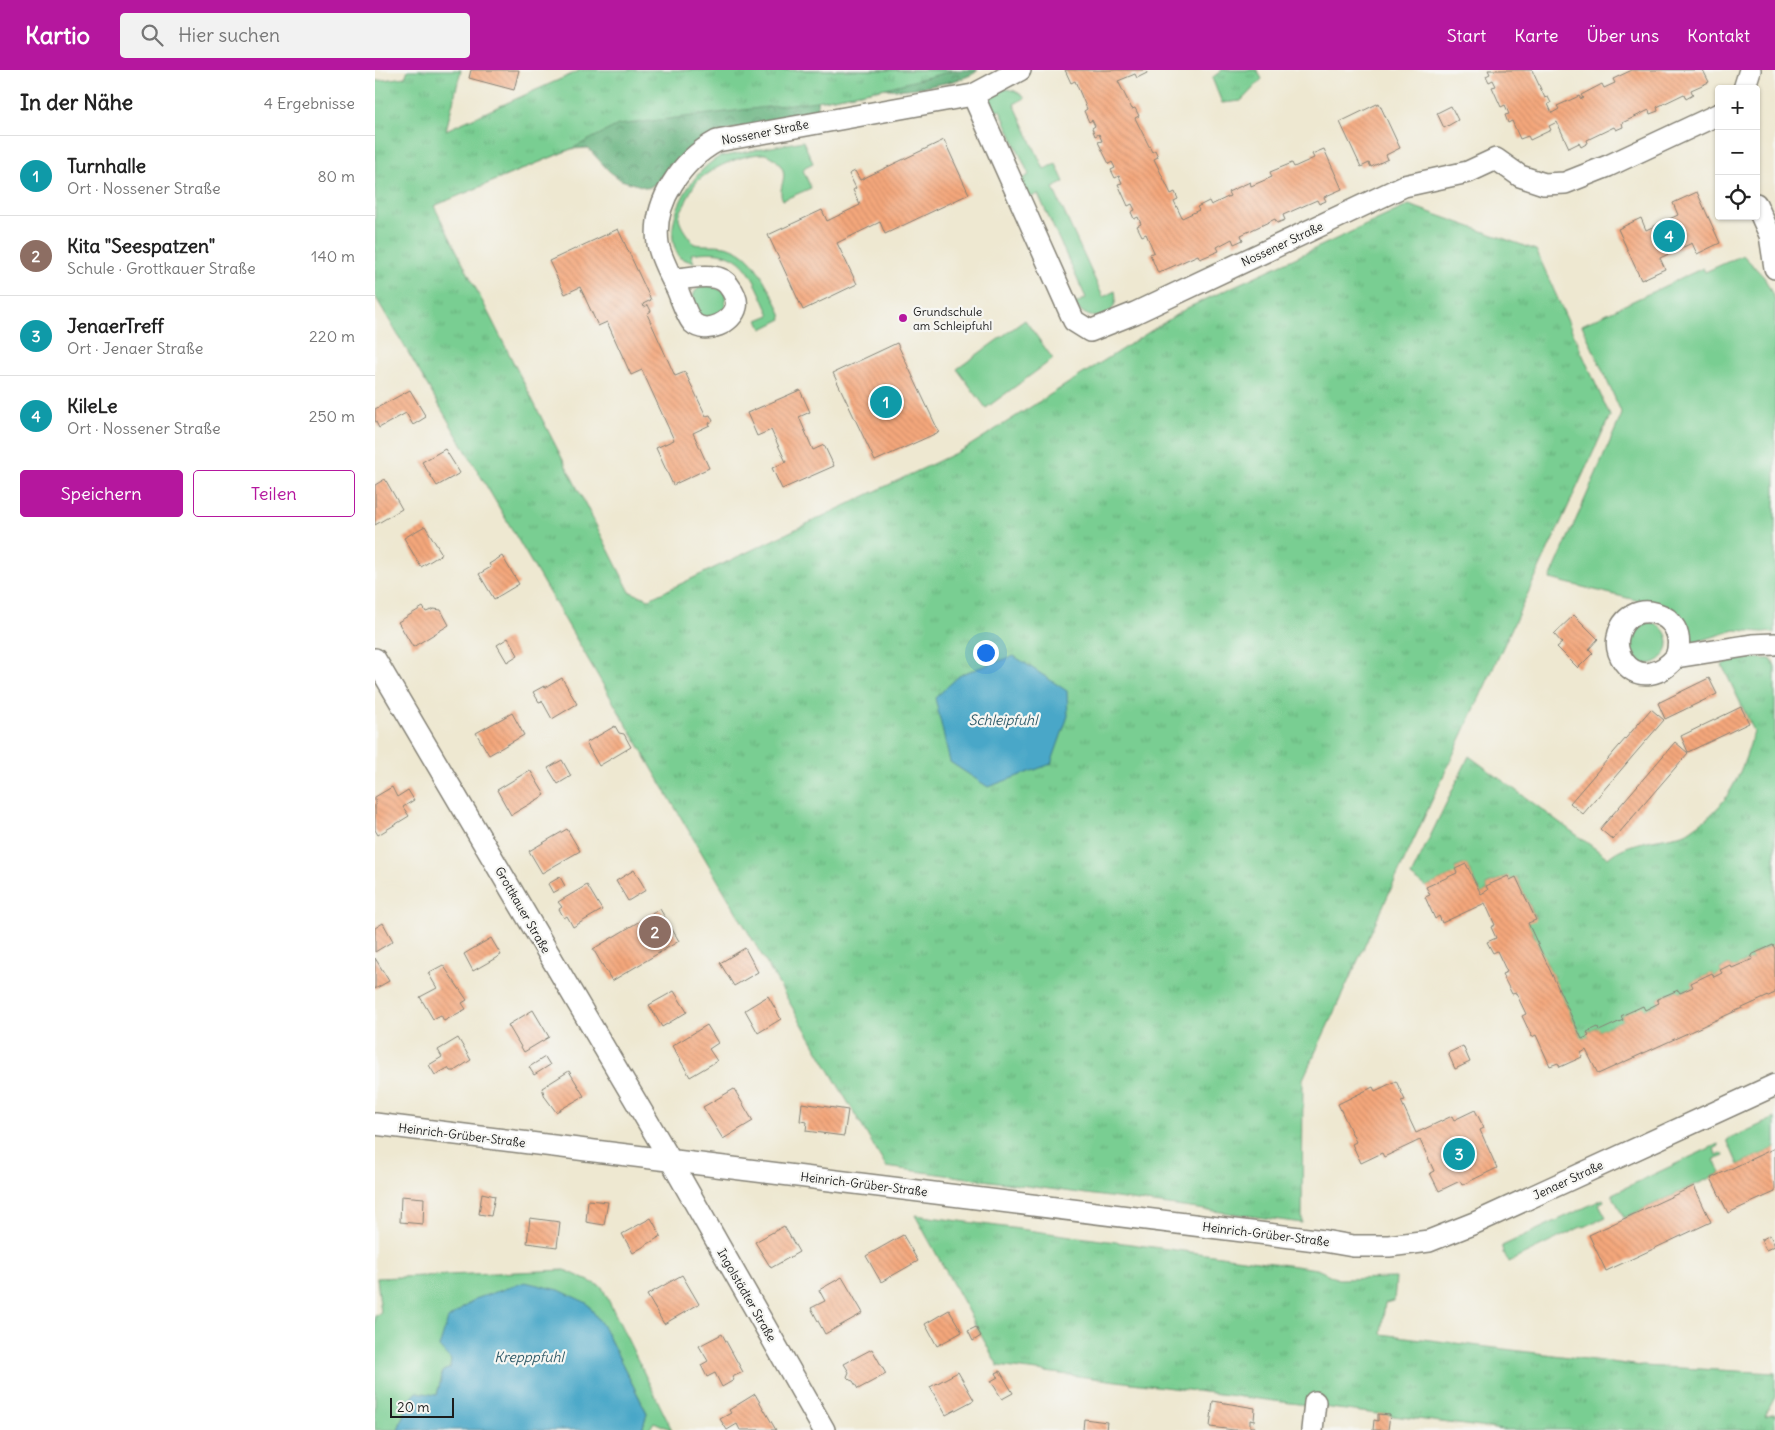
<!DOCTYPE html>
<html lang="de">
<head>
<meta charset="utf-8">
<style>
	:root { --surface:#fff; --page:#f2f2f2; --text:#222; --muted:#767676; --line:#e0e0e0; --accent:#b5179e }
	body { margin:0; font-family:Delius,sans-serif; background:var(--page); color:var(--text) }
	.controls { position:absolute; right:15px; top:15px; display:grid; overflow:hidden; border-radius:5px; box-shadow:0 1px 4px #0004 }
	.controls button { width:45px; height:45px; display:grid; place-items:center; padding:0; border:0; border-bottom:1px solid var(--line); background:var(--surface); color:var(--text); font:25px sans-serif }
	.scale { position:absolute; left:15px; bottom:12px; width:64px; box-sizing:border-box; padding-left:5px; border:2px solid #1c1c1c; border-top:0; font-size:14px; line-height:18px; white-space:nowrap; color:#1c1c1c; -webkit-text-stroke:4px #f6f6f2; paint-order:stroke }
	.you { position:absolute; left:610px; top:582px; width:18px; height:18px; margin:-12px; border:4px solid #fff; border-radius:50%; background:#1a73e8; box-shadow:0 0 0 8px #1a73e833 }
	.badge { display:grid; place-items:center; width:32px; height:32px; border-radius:50%; background:var(--accent); color:#fff; font-size:16px; font-weight:700 }
	.pin { position:absolute; translate:-50% -50%; border:2px solid #fff; box-shadow:0 1px 5px #0006 }
	.list { margin:0; padding:0; list-style:none }
	h2 { display:flex; justify-content:space-between; align-items:center; height:65px; margin:0; padding:0 20px; font-size:21px }
	h2 small { font-size:16px; font-weight:400; color:var(--muted) }
	.list li { display:grid; grid-template-columns:32px 1fr auto; gap:15px; align-items:center; box-sizing:border-box; height:80px; padding:0 20px; border-top:1px solid var(--line) }
	.list b { display:block; font-size:19px; white-space:nowrap }
	.list p { margin:0; font-size:16px; white-space:nowrap; color:var(--muted) }
	.list em { font-size:16px; font-style:normal; color:var(--muted) }
	.actions { display:flex; gap:10px; padding:15px 20px }
	.actions a { flex:1; padding:11px 0; border:1px solid var(--accent); border-radius:5px; text-align:center; font-size:18px; color:var(--accent) }
	.actions .main { background:var(--accent); color:#fff }
	.icon { flex:none; width:28px; height:28px; fill:none; stroke:currentColor; stroke-width:2; stroke-linecap:round; stroke-linejoin:round }
	.map { position:relative; flex:none; width:1400px; height:1360px; overflow:hidden }
	header { display:flex; align-items:center; gap:30px; box-sizing:border-box; height:70px; padding:0 25px; background:var(--accent); color:#fff }
	header strong { font-size:24px }
	nav { display:flex; gap:28px; margin-inline-start:auto; font-size:18px }
	.search { width:350px; height:45px; background:var(--page); display:flex; align-items:center; gap:12px; box-sizing:border-box; padding:0 18px; border-radius:5px; color:var(--muted); font-size:19px }
	main { display:flex }
	aside { flex:1; background:var(--surface) }
	.map>svg:first-child { display:block }
	.green { fill:#79ce92; stroke:#4a7557 }
	.forest { fill:url(#forest-crowns); stroke:#3f664c }
	.park { fill:url(#park-tufts); stroke:#4a7557 }
	.water { fill:#49a7c8; stroke:#326272 }
	.building { fill:url(#building-back-hatch) }
	.lines { fill:none; stroke-linecap:round; stroke-linejoin:round }
	.street-casing { stroke:#858276; stroke-width:24 }
	.street { stroke:#fff; stroke-width:21 }
	.poi-dot { fill:#b5179e; stroke:#f6f6f2; stroke-width:2 }
	.labels { text-anchor:middle; dominant-baseline:central; stroke-width:4.5; stroke-linejoin:round; paint-order:stroke }
	.street-label { font-size:12px; fill:#1c1c1c; stroke:#f6f6f2 }
	.poi-label { font-size:12px; fill:#1c1c1c; stroke:#f6f6f2; text-anchor:start }
	.water-label { font-size:14px; font-style:italic; fill:#305b69; stroke:#f6f6f2 }
</style>
</head>
<body>
<header>
<strong>Kartio</strong>
<div class="search"><svg class="icon" aria-label="search" viewBox="0 0 24 24"><circle cx="10" cy="10" r="6"/><path d="M15 15l6 6"/></svg>Hier suchen</div>
<nav><a>Start</a><a>Karte</a><a>Über uns</a><a>Kontakt</a></nav>
</header>
<main>
<aside>
<h2>In der Nähe<small>4 Ergebnisse</small></h2>
<ul class="list">
<li><span class="badge" style="background:#0f9aa8">1</span><div><b>Turnhalle</b><p>Ort · Nossener Straße</p></div><em>80 m</em></li>
<li><span class="badge" style="background:#8d6e63">2</span><div><b>Kita &quot;Seespatzen&quot;</b><p>Schule · Grottkauer Straße</p></div><em>140 m</em></li>
<li><span class="badge" style="background:#0f9aa8">3</span><div><b>JenaerTreff</b><p>Ort · Jenaer Straße</p></div><em>220 m</em></li>
<li><span class="badge" style="background:#0f9aa8">4</span><div><b>KileLe</b><p>Ort · Nossener Straße</p></div><em>250 m</em></li>
</ul>
<div class="actions"><a class="main">Speichern</a><a>Teilen</a></div>
</aside>
<div class="map">
<svg width="1400" height="1360" viewBox="0 0 1400 1360">
	<defs>
		<pattern id="forest-crowns" width="20" height="18" patternUnits="userSpaceOnUse" patternTransform="scale(1.25)"><rect width="20" height="18" fill="#62b17c"/><path d="M2 6a3 3 0 1 1 6 0M12 15a3 3 0 1 1 6 0" fill="none" stroke="#508f65"/></pattern>
		<pattern id="park-tufts" width="24" height="20" patternUnits="userSpaceOnUse" patternTransform="scale(1.25)"><rect width="24" height="20" fill="#79ce92"/><path d="M3 7l-1-3M5 7V3M7 7l1-3M15 17l-1-3M17 17v-4M19 17l1-3" fill="none" stroke="#68b07d"/></pattern>
		<pattern id="building-back-hatch" width="6" height="6" patternUnits="userSpaceOnUse" patternTransform="scale(1.25)"><rect width="6" height="6" fill="#f4a77b"/><path d="M-1 5l2 2M0 0l6 6M5-1l2 2" fill="none" stroke="#d18f6a"/></pattern>
	</defs>
	<rect width="100%" height="100%" fill="#f6f6f2"/>
	<filter id="ink" filterUnits="userSpaceOnUse"><feTurbulence type="fractalNoise" baseFrequency=".02" numOctaves="2"/><feDisplacementMap in="SourceGraphic" scale="10" xChannelSelector="R" yChannelSelector="G"/><feConvolveMatrix kernelMatrix="1 2 1 2 8 2 1 2 1" color-interpolation-filters="sRGB"/></filter>
	<filter id="wash" filterUnits="userSpaceOnUse"><feTurbulence type="fractalNoise" baseFrequency=".0096" numOctaves="4" result="noise"/><feDisplacementMap in="SourceGraphic" scale="20" xChannelSelector="R" yChannelSelector="G"/><feGaussianBlur stdDeviation="1.12" result="paint"/><feColorMatrix in="noise" values="0 0 0 0 0 0 0 0 0 0 0 0 0 0 0 0 0 1.4 0 .05"/><feComposite in="paint" operator="in"/></filter>
	<g filter="url(#wash)">
		<rect width="100%" height="100%" fill="#eee8d1"/>
		<!-- green -->
		<path class="green" d="M629 19C638 19 643 22 650 28L639 34 669 99 681 94 689 112 678 118 728 227 740 221C746 246 716 258 700 234L711 228 663 124 652 129 643 111 654 105 625 40 612 45C612 28 615 28 629 19Z
			M428 71 438 93 430 97 428 100 436 118 408 130C401 118 415 107 405 95 402 90 396 85 390 84 371 83 341 96 326 108 318 114 314 125 310 134 308 138 304 143 304 148 305 157 314 167 319 174 329 176 340 174 350 176 374 181 384 201 395 221 400 230 405 238 407 249L387 259 383 250 395 245C376 204 370 175 316 184L319 193 305 188C283 157 315 103 344 87Z
			M1368 185 1389 207 1400 230V563L1360 560 1321 572 1314 569 1285 536 1175 509 1247 344 1207 255 1328 198 1330 202Z
			M332 214 350 222 351 238 335 249 325 246C317 232 313 220 332 214Z
			M650 250 678 289 611 338 582 299Z
			M1251 573a21 21 0 1 1 42 0a21 21 0 1 1-42 0Z
			M1400 1048V1078L1363 1095 1352 1070Z
			M1343 1074 1344 1076 1339 1079 1342 1086 1348 1083 1349 1086 1339 1090 1346 1103 1249 1148 1237 1124Z
			M1228 1129 1229 1131 1224 1134 1231 1147 1209 1157 1208 1156 1134 1192 1128 1183 1127 1176Z
			M190 1200 227 1217 297 1360 279 1352 274 1360H267L272 1343 228 1256 76 1290 75 1298 68 1301 62 1325 33 1332 23 1360H0V1245L6 1243 2 1208Z"/>
		<!-- forest -->
		<path class="forest" d="M425 0H603C596 11 522 24 511 18L442 31 444 43 353 60 290 109 273 118 246 110 234 101 213 78 196 79 90 123V87Z"/>
		<!-- park -->
		<path class="park" d="M33 0H86L71 60 206 0H581L511 18 442 31 243 55 196 79 59 136 255 522 274 529 591 378 812 238 1034 135 1161 180 1235 346 928 1009 927 1153 511 1097 0 226V11L30 7Z
			M847 0H882L887 9 866 31 847 33 837 8Z
			M1359 587 1397 589 1400 597V879L1397 875 1376 885 1378 889 1357 898 1355 895 1345 899 1347 903 1339 907 1337 903 1316 913 1318 917 1305 923 1302 920 1282 929 1284 933 1270 940 1246 946 1248 950 1224 961 1222 957 1212 962 1214 966 1207 969 1153 853 1161 849 1141 807 1135 810 1132 806 1111 815 1113 820 1106 824 1091 794 1080 798 1082 803 1051 817 1036 806 1094 686 1233 788C1252 771 1284 770 1308 764 1314 762 1319 757 1324 754 1356 733 1369 696 1379 661L1347 595Z
			M540 1145 942 1199 963 1209 1021 1208 1019 1231 1010 1233 1006 1264 1268 1296 1400 1303V1327L1390 1346 1400 1343V1360H1129L623 1296Z"/>
		<!-- water -->
		<path class="water" d="M639 586 692 621 693 646 676 694 613 717 575 692 560 628 586 604Z
			M150 1212 184 1220 212 1233 228 1256 272 1343 267 1360H23L33 1332 42 1322 62 1325 68 1301 75 1298 76 1290 64 1277 73 1249 100 1229Z"/>
		<g id="blocks">
			<!-- building -->
			<path class="building" d="M96 0H144L139 20 94 8Z
				M690 0H771L772 3 762 8 760 4 743 11 757 39 760 38 764 46 760 48 777 82 780 80 783 87 779 89 796 124 800 122 803 129 799 131 807 148 824 140 822 137 834 131 836 135 855 126 853 122 875 112 876 116 897 107 895 102 917 93 919 97 939 88 937 84 949 79 967 119 949 127 951 131 944 134 942 130 908 145 910 150 902 153 900 149 866 165 868 170 859 174 857 169 842 177 844 181 825 189 823 185 783 203 775 184 779 182 771 164 767 166 762 156 766 154 763 147 759 149 756 142 760 140 757 134 753 136 743 114 747 113 744 106 740 108 736 100 740 98 737 92 734 94 723 72 727 71 724 64 720 66 717 58 720 56 717 50 714 52 709 41 712 39 700 11 696 13Z
				M1113 0H1157L1170 28 1173 27 1176 33 1173 34 1177 43 1184 39 1182 36 1204 26 1206 29 1208 28 1206 25 1227 14 1229 18 1240 13 1238 9 1257 0H1328L1334 12 1316 20 1318 25 1311 29 1309 24 1282 37 1283 41 1275 44 1274 40 1247 53 1248 57 1241 60 1239 57 1212 70 1213 73 1206 77 1204 73 1194 78 1182 52 1174 56 1176 60 1155 70 1153 66 1145 69 1137 51 1133 53 1130 45 1134 44 1130 35 1126 37 1117 17 1121 16 1118 10 1114 12 1111 6 1115 4Z
				M1004 33 1025 78 1011 85 1013 89 996 97 994 93 986 97 965 52Z
				M1076 36 1083 50 1069 58 1062 43Z
				M569 70 594 124 510 164 505 152 462 173 482 214 428 240 393 165 447 140 452 151 485 135 478 120 481 118 474 104 480 101 485 110Z
				M1322 122 1345 173 1322 184 1317 173 1285 188 1290 199 1266 210 1243 159 1266 148 1271 160 1303 145 1298 133Z
				M243 159 276 230 268 234 269 237 273 235 276 241 272 244 300 306 310 302 331 346 335 345 338 351 334 353 335 355 318 363 334 398 298 415 281 378 299 370 267 300 256 305 232 252 223 256 205 217 190 224 174 191Z
				M522 273 564 362 500 391 458 303Z
				M35 320 51 347 38 355 31 343 4 358 0 350V339Z
				M425 320 435 342 424 347 438 380 449 375 459 396 407 419 397 398 411 392 396 360 382 366 372 343Z
				M70 379 85 403 62 416 47 392Z
				M10 409 27 439 0 455V415Z
				M50 456 67 484 46 497 29 468Z
				M127 486 144 514 119 529 104 504 116 497 114 494Z
				M48 537 51 542 59 539 66 540 74 555 38 577 23 552Z
				M1199 545 1223 569 1214 579 1218 583 1203 598 1182 577 1187 573 1179 564Z
				M133 568 143 585 132 592 122 575Z
				M187 608 202 634 177 649 167 631 164 632 158 622 169 616 170 618Z
				M1334 608 1342 624 1290 649 1283 633Z
				M1366 637 1374 653 1313 682 1306 666Z
				M1276 639 1289 650 1208 744 1195 733Z
				M137 643 149 665 114 685 101 663Z
				M240 656 244 663 249 664 256 677 224 696 211 673Z
				M1300 672 1313 683 1238 770 1225 759Z
				M187 690 196 706 183 714 173 698Z
				M155 700 170 725 136 745 122 720Z
				M17 717 22 727 33 720 39 730 28 737 34 746 3 765 0 760V727Z
				M192 759 205 781 167 803 154 781Z
				M1091 794 1106 824 1113 820 1111 816 1133 806 1135 810 1141 807 1161 850 1153 853 1207 969 1214 966 1212 962 1223 957 1224 961 1248 950 1246 946 1268 936 1270 940 1284 933 1282 929 1303 920 1305 923 1318 917 1316 913 1337 903 1339 907 1347 903 1345 900 1355 895 1357 898 1378 889 1376 885 1398 875 1400 879V923L1223 1004 1211 980 1206 983 1207 987 1185 997 1183 993 1175 996 1161 965 1157 967 1147 946 1151 944 1141 923 1137 924 1127 904 1132 902 1122 881 1118 883 1112 872 1121 868 1116 857 1120 855 1110 833 1067 853 1064 846 1060 849 1050 827 1055 825 1051 817 1082 803 1080 799Z
				M259 800 271 820 253 831 241 811Z
				M185 807 190 816 178 823 173 814Z
				M212 815 227 840 198 857 192 846 189 848 184 839 187 837 183 832Z
				M285 839 304 871 237 911 218 879Z
				M8 853 18 871 0 882V858Z
				M116 868 126 885 98 901 89 884Z
				M370 878 383 902 359 916 345 893Z
				M0 888 14 911 0 919Z
				M68 895 92 930 87 933 91 939 69 951 66 945 58 949 45 927 62 918 53 903Z
				M299 921 312 942 287 957 274 935Z
				M393 926 406 949 383 963 370 940Z
				M158 940 174 967 149 982 133 955Z
				M332 955 343 973 334 979 342 991 315 1007 297 976Z
				M83 968 96 990 79 1001H75L73 998 60 1005 54 995 67 987 63 980Z
				M1088 976 1095 992 1080 999 1073 983Z
				M170 987 175 995 159 1005 154 997Z
				M194 1001 209 1026 181 1042 170 1027 167 1018Z
				M1021 1011 1030 1030 1026 1031 1041 1063 1077 1046 1079 1050 1100 1040 1109 1058 1105 1060 1122 1098 1087 1115 1085 1111 1064 1121 1055 1103 1059 1101 1045 1070 1009 1087 1007 1083 986 1093 977 1074 981 1072 963 1034 998 1017 1000 1021Z
				M359 1019 378 1051 348 1069 328 1037Z
				M427 1033 473 1040 469 1066 431 1061 432 1052 425 1051Z
				M1400 1078V1122L1353 1143 1336 1108Z
				M1319 1116 1336 1152 1231 1201 1214 1165Z
				M107 1123 120 1126 116 1146 104 1144Z
				M26 1126 49 1128 48 1154 25 1152Z
				M213 1130 233 1132 229 1155 211 1152Z
				M155 1148 185 1152 182 1177 152 1173Z
				M276 1148 286 1166 258 1183 247 1164Z
				M409 1156 424 1182 396 1198 380 1172Z
				M528 1165 543 1191 506 1212 491 1186Z
				M1395 1165 1400 1176 1391 1180 1386 1170Z
				M307 1205 324 1234 289 1254 272 1225Z
				M467 1207 488 1243 450 1264 436 1238 450 1231 444 1220Z
				M574 1240 587 1262 562 1276 550 1254Z
				M601 1257 606 1266 598 1271 593 1261Z
				M347 1264 368 1302 357 1307 359 1310 347 1317 340 1303 332 1307 326 1295 333 1291 324 1276Z
				M497 1279 511 1304 483 1319 478 1311 475 1310 472 1307 474 1302 469 1294Z
				M625 1301 638 1323 627 1329 616 1311 623 1307 621 1303Z
				M583 1302 599 1330 571 1345 555 1317Z
				M380 1324 401 1360H365L362 1354 352 1360 345 1349 356 1343 354 1340Z
				M838 1331 880 1338 879 1351 875 1350V1357H880V1360H859L835 1357Z
				M1003 1344 1015 1345 1013 1360H998L999 1350 1003 1351Z
				M709 1349 732 1352 731 1360H708Z"/>
		</g>
	</g>
	<g filter="url(#ink)">
		<use href="#blocks" fill-opacity="0" stroke="#858276" stroke-width="1"/>
		<g class="lines">
			<!-- street casing -->
			<g class="street-casing">
				<path id="street" d="M1369 19 1375 0
					M598 25 699 251 715 261 760 243 1029 116 1093 102 1121 89 1145 106 1169 114 1190 113 1233 96 1344 44
					M1381 134 1395 165 1400 198
					M297 209C314 209 344 200 354 216 358 221 363 230 361 237 358 252 331 265 318 253 312 247 306 228 302 219 295 205 286 189 283 174 277 132 307 90 342 71L598 25 645 0
					M1301 587C1317 540 1251 524 1243 567 1241 576 1244 585 1249 592 1264 612 1287 604 1301 587L1377 575 1400 574
					M0 589 296 1091 449 1360
					M0 1054 949 1171 978 1176H1014L1054 1171 1102 1152 1400 1015
					M937 1360 940 1332"/>
			</g>
			<!-- street -->
			<use href="#street" class="street"/>
		</g>
	</g>
	<!-- markers -->
	<circle class="poi-dot" cx="528" cy="248" r="5"/>
	<g class="labels">
		<!-- street labels -->
		<g class="street-label">
			<text transform="translate(390 62) rotate(-11)">Nossener Straße</text>
			<text transform="translate(907 174) rotate(-25)">Nossener Straße</text>
			<text transform="translate(148 840) rotate(60)">Grottkauer Straße</text>
			<text transform="translate(87 1065) rotate(7)">Heinrich-Grüber-Straße</text>
			<text transform="translate(1193 1110) rotate(-25)">Jenaer Straße</text>
			<text transform="translate(489 1114) rotate(7)">Heinrich-Grüber-Straße</text>
			<text transform="translate(891 1164) rotate(7)">Heinrich-Grüber-Straße</text>
			<text transform="translate(372 1225) rotate(60)">Ingolstädter Straße</text>
		</g>
		<!-- poi labels -->
		<g class="poi-label">
			<text x="538" y="241">Grundschule<tspan x="538" dy="14">am Schleipfuhl</tspan></text>
		</g>
		<!-- water labels -->
		<g class="water-label">
			<text x="628" y="650">Schleipfuhl</text>
			<text x="154" y="1287">Krepppfuhl</text>
		</g>
	</g>
</svg>
<div class="controls">
<button>+</button>
<button>−</button>
<button><svg class="icon" aria-label="locate" viewBox="0 0 24 24"><circle cx="12" cy="12" r="6"/><path d="M12 2v4M12 18v4M2 12h4M18 12h4"/></svg></button>
</div>
<div class="scale">20 m</div>
<div class="you"></div>
<div class="pin badge" style="left:511px;top:332px;background:#0f9aa8">1</div>
<div class="pin badge" style="left:280px;top:862px;background:#8d6e63">2</div>
<div class="pin badge" style="left:1084px;top:1084px;background:#0f9aa8">3</div>
<div class="pin badge" style="left:1294px;top:166px;background:#0f9aa8">4</div>
</div>
</main>
</body>
</html>
